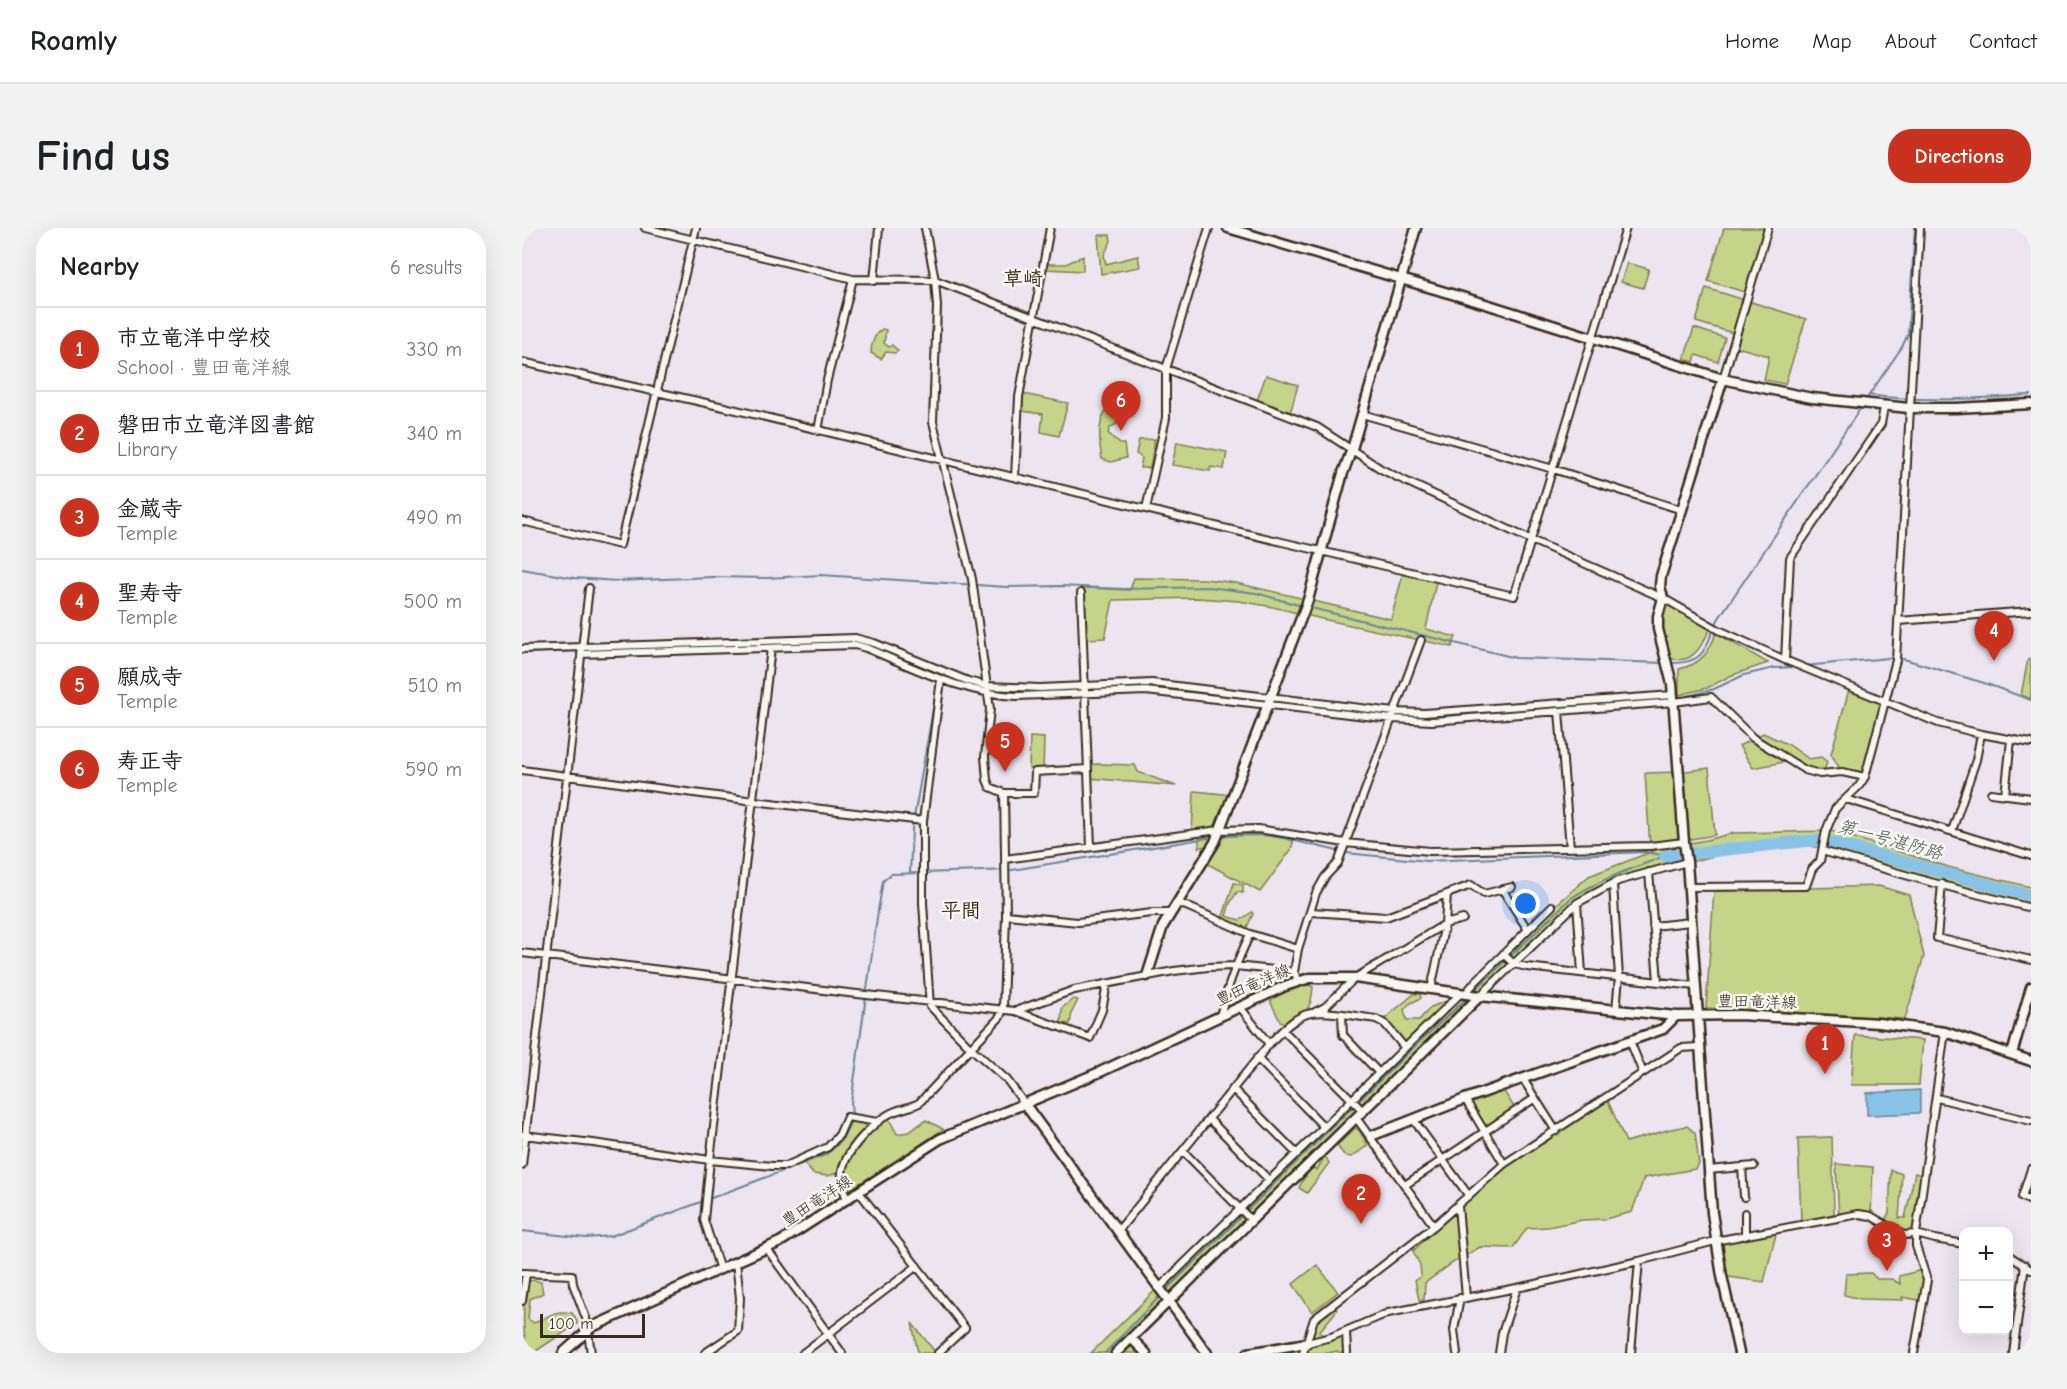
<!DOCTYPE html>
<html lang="en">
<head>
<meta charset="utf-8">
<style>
	:root { --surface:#fff; --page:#f2f2f2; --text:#202124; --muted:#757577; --line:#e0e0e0; --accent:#c8321e }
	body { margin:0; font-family:"Comic Neue","Klee One",sans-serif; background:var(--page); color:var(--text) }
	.controls { position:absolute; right:18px; bottom:18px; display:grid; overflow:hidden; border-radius:12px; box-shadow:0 6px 24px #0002 }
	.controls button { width:54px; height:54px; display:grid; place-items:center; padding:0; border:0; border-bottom:2px solid var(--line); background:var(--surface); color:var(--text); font:30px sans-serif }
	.scale { position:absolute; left:18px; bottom:15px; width:105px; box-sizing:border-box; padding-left:6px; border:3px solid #3b2a1e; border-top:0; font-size:16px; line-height:21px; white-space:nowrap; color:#3b2a1e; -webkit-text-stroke:4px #f6f6f2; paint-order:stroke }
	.you { position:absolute; left:1004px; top:676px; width:21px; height:21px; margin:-15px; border:4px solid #fff; border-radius:50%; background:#1a73e8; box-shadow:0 0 0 9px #1a73e833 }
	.badge { display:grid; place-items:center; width:39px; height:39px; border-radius:50%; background:var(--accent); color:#fff; font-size:20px; font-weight:700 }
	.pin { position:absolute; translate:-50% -50px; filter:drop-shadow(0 2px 3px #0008) }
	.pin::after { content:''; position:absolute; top:32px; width:21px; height:18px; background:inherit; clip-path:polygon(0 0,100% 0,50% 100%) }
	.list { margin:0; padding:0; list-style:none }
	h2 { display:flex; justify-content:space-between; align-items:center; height:78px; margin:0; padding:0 24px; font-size:26px }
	h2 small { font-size:20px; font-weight:400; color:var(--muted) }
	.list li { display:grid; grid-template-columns:39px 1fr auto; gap:18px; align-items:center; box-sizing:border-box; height:84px; padding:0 24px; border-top:2px solid var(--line) }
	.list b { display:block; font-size:22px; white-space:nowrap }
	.list p { margin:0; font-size:20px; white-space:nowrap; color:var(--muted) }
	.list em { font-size:20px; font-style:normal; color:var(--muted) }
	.map { position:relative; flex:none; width:1509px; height:1125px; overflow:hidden; border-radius:24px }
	header { display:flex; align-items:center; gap:36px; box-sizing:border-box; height:84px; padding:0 30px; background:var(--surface); border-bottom:2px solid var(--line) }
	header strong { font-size:28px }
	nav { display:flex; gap:33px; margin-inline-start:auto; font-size:21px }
	.intro { display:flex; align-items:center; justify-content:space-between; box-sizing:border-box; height:144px; padding:0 36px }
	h1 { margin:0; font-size:42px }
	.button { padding:15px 27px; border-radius:24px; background:var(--accent); color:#fff; font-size:21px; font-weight:700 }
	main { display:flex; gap:36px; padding:0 36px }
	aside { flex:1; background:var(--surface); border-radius:24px; box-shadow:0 6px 24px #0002 }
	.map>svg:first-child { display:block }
	.green { fill:#c5d488; stroke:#807f53; stroke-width:1.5 }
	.water { fill:#88c2e7; stroke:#698597; stroke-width:1.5 }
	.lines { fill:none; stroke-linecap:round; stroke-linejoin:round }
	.stream { stroke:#698597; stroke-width:2 }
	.river { stroke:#88c2e7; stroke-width:12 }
	.street-casing { stroke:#3b2a1e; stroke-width:10 }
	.secondary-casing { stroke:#3b2a1e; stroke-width:13 }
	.street { stroke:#f6f6f2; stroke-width:6 }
	.secondary { stroke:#f6f6f2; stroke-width:8 }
	.labels { text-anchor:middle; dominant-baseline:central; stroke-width:5; stroke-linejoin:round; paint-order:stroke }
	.street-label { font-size:16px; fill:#3b2a1e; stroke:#f6f6f2 }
	.water-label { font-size:18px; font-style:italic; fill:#52585a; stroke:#f6f6f2 }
	.quarter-label { font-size:20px; font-weight:bold; fill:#3b2a1e; stroke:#f6f6f2 }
</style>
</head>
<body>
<header>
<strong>Roamly</strong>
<nav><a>Home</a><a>Map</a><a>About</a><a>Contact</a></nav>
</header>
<div class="intro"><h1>Find us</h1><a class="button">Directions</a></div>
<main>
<aside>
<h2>Nearby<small>6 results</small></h2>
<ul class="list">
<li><span class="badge">1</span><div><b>市立竜洋中学校</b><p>School · 豊田竜洋線</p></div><em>330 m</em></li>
<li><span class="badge">2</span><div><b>磐田市立竜洋図書館</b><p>Library</p></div><em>340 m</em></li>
<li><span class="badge">3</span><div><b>金蔵寺</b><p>Temple</p></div><em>490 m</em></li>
<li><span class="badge">4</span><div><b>聖寿寺</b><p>Temple</p></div><em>500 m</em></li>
<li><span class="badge">5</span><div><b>願成寺</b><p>Temple</p></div><em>510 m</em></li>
<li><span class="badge">6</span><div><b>寿正寺</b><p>Temple</p></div><em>590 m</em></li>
</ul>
</aside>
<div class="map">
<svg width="1509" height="1125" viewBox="0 0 1509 1125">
	<rect width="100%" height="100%" fill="#ece4ef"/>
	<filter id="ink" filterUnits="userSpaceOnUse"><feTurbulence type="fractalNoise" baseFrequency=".0167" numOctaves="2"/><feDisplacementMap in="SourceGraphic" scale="12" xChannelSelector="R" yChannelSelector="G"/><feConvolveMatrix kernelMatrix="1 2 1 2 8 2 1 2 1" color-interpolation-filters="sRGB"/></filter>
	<g filter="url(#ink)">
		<!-- green -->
		<path class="green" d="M1202 0H1246L1226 65 1186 53Z
			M576 7H588L589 13 582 27 584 36 616 28 618 39 579 46Z
			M561 28V43L524 41V36H544Z
			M1105 35 1127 41 1121 60 1099 54Z
			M1184 60 1284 91 1263 156 1242 152 1247 128 1211 118 1221 81 1211 105 1174 94Z
			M1172 100 1203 110 1196 134 1174 127 1172 134 1162 131Z
			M361 101 364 102 362 115 367 119 370 117 376 123 373 125 364 124 359 131 349 125C349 116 353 104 361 101Z
			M744 147 776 157 767 189 734 175Z
			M501 166 546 175 537 208 519 204 521 186 500 183Z
			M589 182 603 186 604 189 601 193 595 192 596 195 588 200 586 205 598 216H602L604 230 589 234 580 231C577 217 576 196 583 184Z
			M633 211 628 240H618L620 230 614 226 617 212Z
			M655 214 705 224 702 241 689 239 688 243 650 237Z
			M881 346 914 354 904 401 934 409 930 419 800 391 751 379 717 373 675 370 591 372 583 410 563 411 559 365 564 360 608 362 612 350 683 351 714 355 869 391Z
			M1144 375 1190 398C1180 416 1172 438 1148 430L1139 396Z
			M1194 405 1246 435 1210 447 1185 460 1157 467V441C1179 436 1187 425 1194 405Z
			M1506 431 1509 432V471L1499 467Z
			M1328 458 1361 472 1343 549 1320 544 1309 526Z
			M1241 505 1267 517 1287 531 1299 529 1305 534 1301 546 1267 533 1231 540 1217 518Z
			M508 509 522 510 521 541H507Z
			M576 536 613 537 616 544 654 558 567 550 566 537Z
			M1187 540 1193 607 1128 618 1123 545 1157 544Z
			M672 563 711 567 697 602 736 601 773 607 769 622 738 664 682 634 692 615 677 620V604L670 605Z
			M1310 603 1430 640 1509 659V678L1439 661 1301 620 1287 618 1223 622 1188 629 1112 648 1052 678 609 1110 624 1125H569L889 813 882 814 861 792 892 766 898 765 899 770 887 776 882 782 885 792H897L909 779 927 772 915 788 1008 700 1067 648 1139 620 1185 612 1211 605Z
			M712 655 721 657V665L715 664 708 675 704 688 718 692 730 684 731 686 725 699H718L700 691Z
			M1357 658 1387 667 1402 728 1383 791 1184 780 1192 663Z
			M777 756H785L791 759C789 783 785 785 764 796L758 793 749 775 751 764Z
			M551 771 556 772 550 784 548 796 539 795 540 780Z
			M1333 807 1401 812 1397 857H1329Z
			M979 859 994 882 961 901 943 871Z
			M1086 873 1104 914 1149 901 1165 898 1173 905 1177 936 1173 941 1122 950 1110 984 1083 991 1060 992 1026 999 1005 1000 991 1020 958 1019 932 1034 903 1055 902 1072H897L893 1052 899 1048 898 1037 891 1023 982 936 1069 880Z
			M365 887 375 906 387 904 404 892 421 901 395 919 385 931 369 936 329 961 322 958 321 943 306 948 291 946 280 932 312 915 323 892 356 894Z
			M833 900 837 902 846 917 830 929 823 928 815 918Z
			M1310 909 1312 986 1279 994 1276 910Z
			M803 928 807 935 785 965 777 960 779 955 790 939 795 942Z
			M1314 936 1351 939 1349 988 1317 990Z
			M1369 942 1380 946 1377 990H1383L1393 945 1399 947 1392 1004 1381 1007 1361 995 1367 985Z
			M1255 1002 1242 1054 1200 1048 1193 1013Z
			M795 1037 816 1064 790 1084 771 1056Z
			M1400 1042 1405 1052 1402 1073 1380 1069 1381 1072 1339 1071 1322 1067 1324 1046 1349 1045 1355 1051H1370L1378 1056 1377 1048Z
			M12 1052 19 1054 21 1065 8 1071 6 1091 12 1095C28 1089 32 1081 50 1085L55 1092V1096L11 1125H5C0 1095 1 1084 5 1054Z
			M814 1079 815 1082 797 1104 806 1111 823 1105 822 1125H817L815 1123 806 1125H781L791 1094Z
			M390 1095 414 1125H396Z"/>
		<!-- water -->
		<path class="water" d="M1398 862V885L1345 887V865Z"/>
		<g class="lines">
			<!-- stream -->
			<path class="stream" d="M1347 167C1403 175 1454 170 1509 167
				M1343 173 1380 119 1386 106 1393 0
				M0 341 52 350 95 353 190 349 245 350 299 347 485 359 538 358 601 361 687 359 734 365 780 378
				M785 379 994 430 1142 435
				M336 415 355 420 387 432
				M0 425 327 414
				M1148 435C1186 436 1182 418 1197 390L1340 178
				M1282 438 1367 430 1382 431 1462 455 1509 472
				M414 443 432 452 448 457
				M468 462 507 465
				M582 462 625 460 743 473
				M1140 472 1162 469 1192 461 1222 447 1252 440 1273 439
				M749 474 880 489
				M1030 481 1132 473
				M892 489 916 490
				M701 608 742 607 761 610 824 625 905 633 1123 624 1140 627
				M388 645 390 601 414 464V452
				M951 764 1048 671C1077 651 1110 641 1143 628
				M330 887 329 875 356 683 361 653 369 646 490 642 686 610
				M0 1003 64 1010 89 1008 303 927C316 918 324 909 329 892
				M643 1063 893 818 947 768
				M583 1125 639 1067"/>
			<!-- river -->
			<path class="river" d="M1143 628 1285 613H1304L1509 668"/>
			<!-- street casing -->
			<g class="street-casing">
				<path id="street" d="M123 0 331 51 413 52 795 199 859 241 877 250 1009 312 1141 370 1197 402 1263 432 1416 495 1459 506 1509 515
					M403 0 413 52 415 78 411 194 450 351 468 481 463 529 465 552 468 559 482 565H512L513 544 566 541
					M352 53 357 0
					M0 134 202 179 760 314 992 368 1104 0
					M1201 151 1246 0
					M840 186 1031 241 1160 282
					M296 203 305 152 331 51
					M493 249 497 169 528 0
					M624 281 644 190V141L687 0
					M0 293 98 317 174 0
					M559 365 569 619
					M1376 393 1509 383
					M0 421 333 410 352 415 446 453 465 458 518 460 630 455 872 484 902 485 1151 467
					M59 426 333 417 344 420C393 440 442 466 495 468L624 463 870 491 910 493 1152 474 1189 469 1231 510 1283 542 1298 546 1320 544 1343 549
					M1263 432 1268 330 1359 196 1362 179
					M419 451 401 593V675L408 778 448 819 485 852 502 875
					M1037 483 1048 620
					M0 542 232 573 401 593
					M1469 565 1509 570
					M1483 567 1489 512
					M1324 571 1509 628
					M1430 603 1454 532 1459 506
					M1300 623 1408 654 1509 680
					M483 631 697 602 736 601 823 615 908 623 1128 618 1162 614
					M1127 644 1136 753
					M1091 656 1097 749 1094 782
					M1420 656 1415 710 1509 732
					M1166 659 1284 658 1290 641 1298 633 1304 603 1313 581 1337 558 1343 549 1374 432 1398 0
					M980 661 1006 702
					M655 674 728 706 776 721
					M1055 675 1060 745
					M789 684 864 689 949 657 962 666 990 659
					M484 687 556 694 630 685H648
					M1131 698 1169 694
					M0 725 326 765 493 783 552 762 652 743 686 739 713 738 772 744
					M981 726 992 736 1005 739 1173 758
					M777 753 772 744 776 721 794 665 803 649 816 635 899 412
					M909 761 923 696 925 666
					M943 766 954 753 1030 678
					M958 768 1055 675 1096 653 1165 634
					M718 779 747 816
					M493 783 568 810 580 782 585 756
					M793 784 803 779 833 750 923 696 941 691
					M820 787 821 807 857 845
					M698 788C705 759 715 733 728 706
					M761 802 842 884
					M1108 813 1121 845
					M735 830 802 899
					M1001 851 1034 903
					M711 861 775 926
					M1415 870 1509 893
					M943 871 982 936
					M687 891 747 952
					M835 891 912 998
					M891 891 947 968
					M1 907 71 915 188 932 250 938H264L306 919 317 907 325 889 356 894
					M661 923 730 993
					M0 937 67 360
					M1220 939 1222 969
					M1509 941 1500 969 1509 973
					M1186 942 1232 938
					M883 957 1013 870
					M337 964 443 1100 416 1125
					M324 972C323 964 319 953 320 944 323 923 350 896 367 886 376 881 387 880 397 875L478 789 481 781 484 687 482 565
					M936 978 944 1069
					M1223 985V1008
					M596 1003 748 815C758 805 767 794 780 788 797 779 835 789 854 791L863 796 883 820
					M245 1021 320 1125
					M1486 1027 1509 1042
					M198 1042 182 992 188 932 249 420
					M0 1045 50 1047 51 1056 64 1090 69 1125
					M637 1060 939 765
					M0 1073 4 1045
					M824 1103 825 1125
					M785 1115 809 1109 866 1085 995 1060 1117 1033 1193 1013 1337 986 1349 988 1381 1007 1394 1006 1413 1011 1442 1016
					M183 1125 216 1103 218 1070 214 1034
					M281 1125 395 1038
					M781 1125 792 1091 912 998 982 936 1159 820 1177 819
					M935 1125 932 1102 938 1070
					M977 1125 980 1105 995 1060
					M1109 1125 1117 1033
					M1392 1125 1405 1052 1394 1018V1006L1423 804
					M1491 1125 1503 1037"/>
			</g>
			<!-- secondary casing -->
			<g class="secondary-casing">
				<path id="secondary" d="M706 0 967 77 1201 151 1246 161 1290 170 1387 180H1434L1509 176
					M1201 151 1139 348 1138 358 1141 370 1136 388V401L1150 456 1162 614 1165 634 1190 985 1200 1048 1217 1125
					M625 748 641 698 693 614 786 372 821 245 830 221 894 0
					M1490 826 1509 759
					M502 875 685 1125
					M849 908 943 871 1141 801 1154 788
					M609 1110 624 1125
					M41 1125 70 1099 258 1014 418 911 578 844 763 758 788 750H833L958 768 1154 788 1217 787 1357 795 1423 804 1509 833
					M594 1125 958 768
					M726 1125 785 1115"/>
			</g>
			<!-- street -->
			<use href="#street" class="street"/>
			<!-- secondary -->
			<use href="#secondary" class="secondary"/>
		</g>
	</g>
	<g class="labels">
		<!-- street labels -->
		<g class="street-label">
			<text transform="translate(731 757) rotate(-24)">豊田竜洋線</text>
			<text transform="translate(1235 774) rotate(1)">豊田竜洋線</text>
			<text transform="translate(295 973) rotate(-33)">豊田竜洋線</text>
		</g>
		<!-- water labels -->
		<g class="water-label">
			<text transform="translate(1368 612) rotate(15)">第一号湛防路</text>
		</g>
		<!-- quarter labels -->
		<g class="quarter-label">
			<text x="501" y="50">草崎</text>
			<text x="439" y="682">平間</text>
		</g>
	</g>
</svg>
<div class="controls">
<button>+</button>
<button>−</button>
</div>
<div class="scale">100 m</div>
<div class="you"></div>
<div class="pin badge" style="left:1303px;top:846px">1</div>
<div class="pin badge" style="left:839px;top:996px">2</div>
<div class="pin badge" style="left:1365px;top:1043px">3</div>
<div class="pin badge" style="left:1472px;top:433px">4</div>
<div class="pin badge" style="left:483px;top:544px">5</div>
<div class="pin badge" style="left:599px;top:203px">6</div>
</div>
</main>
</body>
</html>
